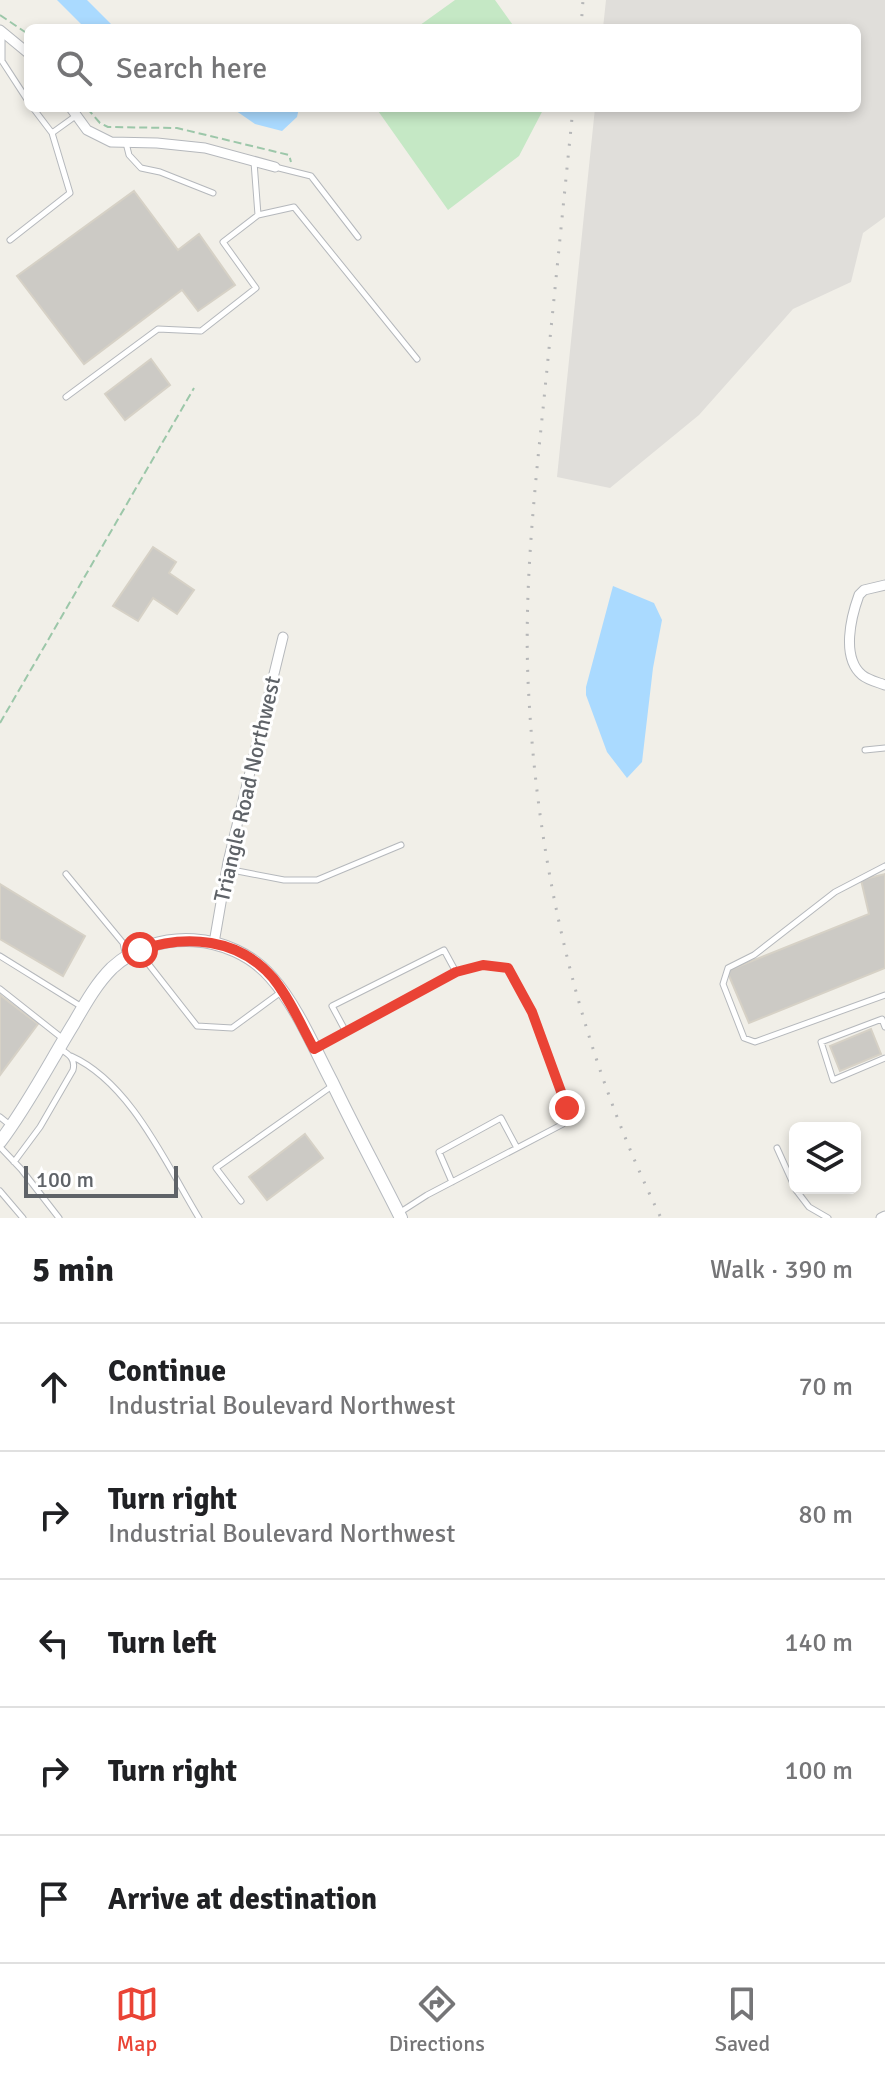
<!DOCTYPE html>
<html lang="en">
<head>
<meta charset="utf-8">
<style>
	:root { --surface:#fff; --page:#f6f6f6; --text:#202124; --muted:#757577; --line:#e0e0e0; --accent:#ea4335 }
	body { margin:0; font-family:Signika,sans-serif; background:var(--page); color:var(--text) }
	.controls { position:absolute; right:24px; bottom:24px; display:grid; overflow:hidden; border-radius:12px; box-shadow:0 4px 12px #0003 }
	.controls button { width:72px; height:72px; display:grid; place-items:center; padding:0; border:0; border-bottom:2px solid var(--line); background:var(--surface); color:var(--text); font:40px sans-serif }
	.scale { position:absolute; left:24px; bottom:20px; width:154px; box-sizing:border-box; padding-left:8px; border:4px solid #5f6368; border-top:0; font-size:22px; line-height:28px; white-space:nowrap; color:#5f6368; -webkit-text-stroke:6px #fff; paint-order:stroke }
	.stop { position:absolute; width:24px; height:24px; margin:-18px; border:6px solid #ea4335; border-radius:50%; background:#fff }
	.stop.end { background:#ea4335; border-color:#fff; box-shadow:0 2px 8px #0008 }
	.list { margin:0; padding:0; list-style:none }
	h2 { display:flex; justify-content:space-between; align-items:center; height:104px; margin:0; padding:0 32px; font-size:34px }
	h2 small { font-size:26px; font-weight:400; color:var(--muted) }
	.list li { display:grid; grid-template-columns:52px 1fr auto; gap:24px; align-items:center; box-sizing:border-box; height:128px; padding:0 32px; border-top:2px solid var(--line) }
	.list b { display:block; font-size:30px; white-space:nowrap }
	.list p { margin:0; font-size:26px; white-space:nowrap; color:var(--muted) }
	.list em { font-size:26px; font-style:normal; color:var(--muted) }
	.icon { flex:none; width:44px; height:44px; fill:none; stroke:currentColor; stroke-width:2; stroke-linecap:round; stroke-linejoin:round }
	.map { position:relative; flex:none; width:885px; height:1218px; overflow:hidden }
	.search { position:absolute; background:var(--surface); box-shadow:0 4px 12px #0003; left:24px; right:24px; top:24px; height:88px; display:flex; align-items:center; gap:20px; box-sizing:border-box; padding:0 28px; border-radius:12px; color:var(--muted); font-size:30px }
	.sheet { height:744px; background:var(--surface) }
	nav { display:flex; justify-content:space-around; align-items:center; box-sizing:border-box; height:112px; border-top:2px solid var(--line); background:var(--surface); font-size:22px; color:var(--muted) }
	nav a { display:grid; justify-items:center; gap:4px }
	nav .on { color:var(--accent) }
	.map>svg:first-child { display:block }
	.industrial { fill:#e0deda }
	.green { fill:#c5e8c5 }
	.water { fill:#aadaff }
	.building { fill:#cccac5; stroke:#d6d1c6; stroke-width:2 }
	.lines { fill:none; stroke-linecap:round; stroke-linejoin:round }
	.lane-casing { stroke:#b5b8bc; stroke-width:7 }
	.street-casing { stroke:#b5b8bc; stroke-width:11 }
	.secondary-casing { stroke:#b6babf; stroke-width:14 }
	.path { stroke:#9cc7a9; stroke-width:2; stroke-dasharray:8 4; stroke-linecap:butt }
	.lane { stroke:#fff; stroke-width:5 }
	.street { stroke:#fff; stroke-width:9 }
	.secondary { stroke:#fff; stroke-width:12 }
	.rail { stroke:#b6b7b8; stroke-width:3; stroke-dasharray:2 10; stroke-linecap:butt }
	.route { stroke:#ea4335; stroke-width:10 }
	.labels { text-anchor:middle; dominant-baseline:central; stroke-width:6; stroke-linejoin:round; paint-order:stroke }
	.street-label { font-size:22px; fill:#5f6368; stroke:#fff }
</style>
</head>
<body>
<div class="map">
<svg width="885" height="1218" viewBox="0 0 885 1218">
	<rect width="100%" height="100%" fill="#f1efe8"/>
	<!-- industrial -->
	<path class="industrial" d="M606 0H885V217L863 233 851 282 793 309 699 415 610 488 557 477 595 108H857V28H603Z"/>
	<!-- green -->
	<path class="green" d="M455 0H495L515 28H416Z
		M376 108H544L519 156 448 210Z"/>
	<!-- water -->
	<path class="water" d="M57 0H87L115 28H85Z
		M232 108H299L297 117 282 131 255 124Z
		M613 586 654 603 662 620 653 668 642 762 627 778 607 752 586 695V687Z"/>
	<!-- building -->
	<path class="building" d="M134 191 178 250 199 234 235 285 198 311 182 290 84 364 17 276Z
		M151 359 170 385 125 420 105 394Z
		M153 547 176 562 169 573 194 590 177 614 153 598 138 621 113 606Z
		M885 874V968L749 1023 727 971 869 914 861 880Z
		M0 884 85 936 63 976 0 939Z
		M0 995 38 1024 0 1075Z
		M871 1029 881 1054 840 1071 830 1046Z
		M305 1134 323 1158 267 1200 249 1177Z"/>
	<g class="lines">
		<!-- lane casing -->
		<g class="lane-casing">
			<path id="lane" d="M2 33V61L28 101
				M52 133 77 115
				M126 143 129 155 141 168 160 172 213 193
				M275 167 311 176 358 237
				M258 215 294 207 417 359
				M10 240 70 193 52 133 33 108
				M66 397 158 329 201 331 256 288 223 242 258 215 254 162
				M865 750 885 748
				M885 866 835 892 754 955 728 968 723 984 744 1038 755 1042 885 995
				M227 869 284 880H317L401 845
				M66 874 123 943 126 957
				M139 952 197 1026 232 1028 281 992
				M0 956 82 1007
				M0 989 62 1038
				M885 1027 882 1019 821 1042 833 1080 885 1058
				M346 1032 456 972
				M315 1048 346 1032 332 1006 444 950 456 972 483 965 508 968 532 1012 567 1108 563 1124 427 1195 399 1213
				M71 1056C131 1083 166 1164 199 1218
				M0 1117 10 1125
				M0 1147 21 1169 59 1218
				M777 1148 796 1190 809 1207 828 1218
				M14 1162 40 1127 73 1070C76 1058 68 1054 59 1048
				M452 1182 439 1152 501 1118 517 1148
				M0 1191 23 1218
				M241 1201 216 1168 332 1086"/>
		</g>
		<!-- street casing -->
		<g class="street-casing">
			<path id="street" d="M0 30 28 53
				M71 108 87 130 111 142 157 143 205 148 275 167
				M885 585 864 590 859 595C851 617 841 657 862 675 868 680 877 682 885 685
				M214 943 228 862 283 637
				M881 1218 885 1216"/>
		</g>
		<!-- secondary casing -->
		<g class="secondary-casing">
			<path id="secondary" d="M0 1142C28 1105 50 1062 74 1023 85 1004 96 984 112 968 156 927 232 932 271 977 297 1006 314 1048 332 1082 354 1128 378 1172 401 1218"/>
		</g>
		<!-- path -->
		<path class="path" d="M0 15 28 34
			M87 108 100 123 108 127 177 128 289 155 291 162
			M0 723 194 388"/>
		<!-- lane -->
		<use href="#lane" class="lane"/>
		<!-- street -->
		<use href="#street" class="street"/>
		<!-- secondary -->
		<use href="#secondary" class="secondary"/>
		<!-- rail -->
		<path class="rail" d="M581 28 583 0
			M573 108C563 208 553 309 543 409 533 505 523 603 529 699 539 879 582 1056 661 1218"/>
	</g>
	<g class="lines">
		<!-- route -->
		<path class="route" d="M140 950C186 934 239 938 273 978 290 999 301 1025 314 1049L456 972 483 965 508 968 532 1012 567 1108"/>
	</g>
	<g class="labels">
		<!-- street labels -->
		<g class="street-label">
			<text transform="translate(247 789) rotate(-77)">Triangle Road Northwest</text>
		</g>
	</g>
</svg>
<div class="controls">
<button><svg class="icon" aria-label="layers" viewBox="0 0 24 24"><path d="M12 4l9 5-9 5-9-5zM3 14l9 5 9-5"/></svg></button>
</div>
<div class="scale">100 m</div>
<div class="stop" style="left:140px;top:950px"></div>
<div class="stop end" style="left:567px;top:1108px"></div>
<div class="search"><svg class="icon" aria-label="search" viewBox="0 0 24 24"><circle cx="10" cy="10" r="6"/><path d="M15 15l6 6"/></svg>Search here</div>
</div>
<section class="sheet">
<h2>5 min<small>Walk · 390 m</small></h2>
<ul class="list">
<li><svg class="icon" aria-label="ahead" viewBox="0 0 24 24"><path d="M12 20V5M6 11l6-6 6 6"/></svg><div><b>Continue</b><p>Industrial Boulevard Northwest</p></div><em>70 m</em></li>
<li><svg class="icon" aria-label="right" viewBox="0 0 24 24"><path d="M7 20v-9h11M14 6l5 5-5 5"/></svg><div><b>Turn right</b><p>Industrial Boulevard Northwest</p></div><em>80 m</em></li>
<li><svg class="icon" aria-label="left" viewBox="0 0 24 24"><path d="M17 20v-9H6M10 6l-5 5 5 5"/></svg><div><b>Turn left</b></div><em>140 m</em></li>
<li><svg class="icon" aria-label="right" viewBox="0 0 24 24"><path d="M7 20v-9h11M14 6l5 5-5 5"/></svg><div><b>Turn right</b></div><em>100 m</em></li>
<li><svg class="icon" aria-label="arrive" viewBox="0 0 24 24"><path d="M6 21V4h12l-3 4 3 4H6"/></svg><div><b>Arrive at destination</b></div></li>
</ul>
</section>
<nav>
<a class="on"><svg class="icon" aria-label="map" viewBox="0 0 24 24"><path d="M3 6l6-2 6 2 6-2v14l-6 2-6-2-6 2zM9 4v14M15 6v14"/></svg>Map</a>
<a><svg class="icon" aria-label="directions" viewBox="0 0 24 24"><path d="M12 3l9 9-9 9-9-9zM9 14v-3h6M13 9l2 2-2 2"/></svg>Directions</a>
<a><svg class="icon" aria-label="saved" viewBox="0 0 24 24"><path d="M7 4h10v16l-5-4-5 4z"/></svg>Saved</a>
</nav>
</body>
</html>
